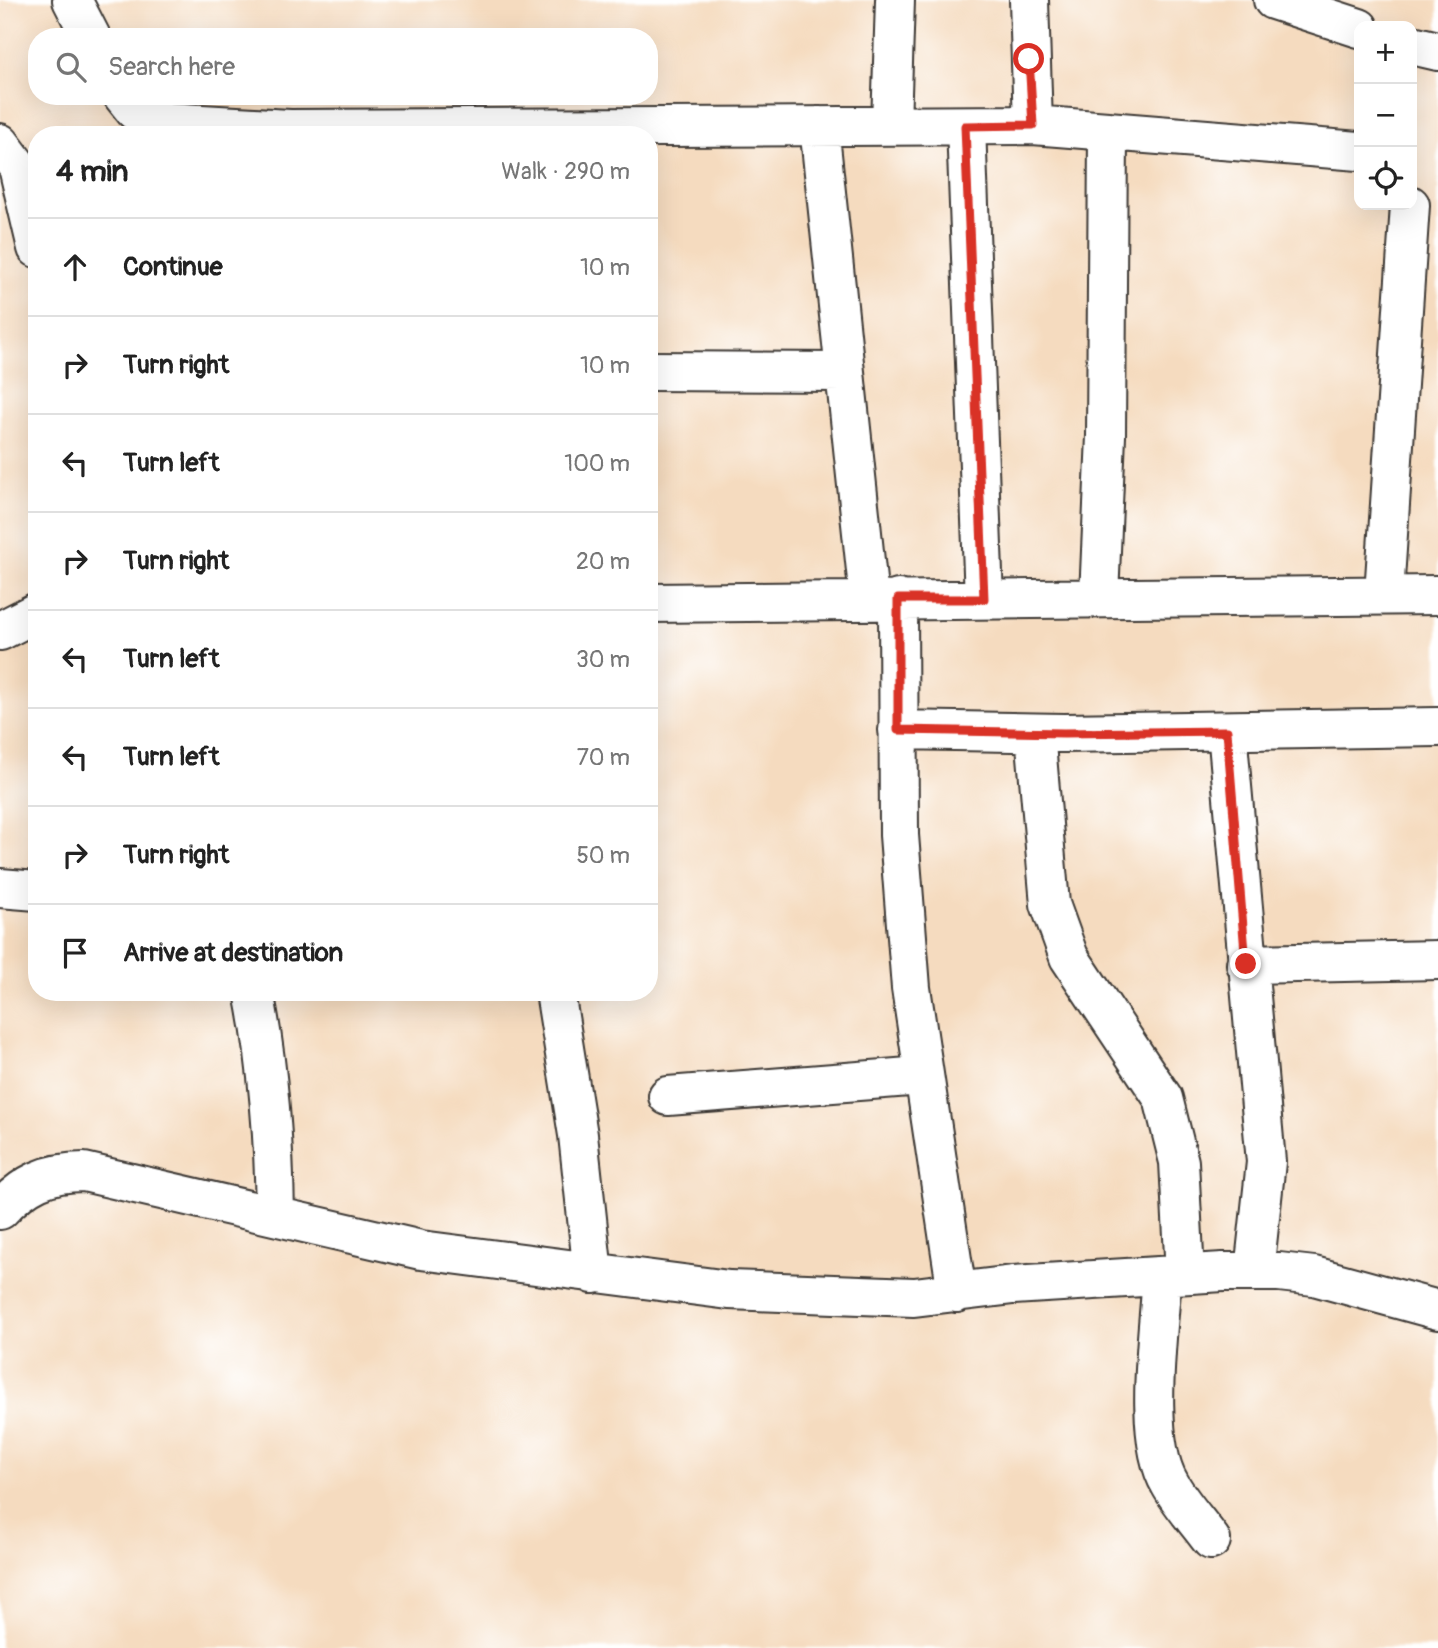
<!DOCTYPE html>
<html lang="en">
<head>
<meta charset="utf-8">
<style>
	:root { --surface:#fff; --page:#f6f6f6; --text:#222; --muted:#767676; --line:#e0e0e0 }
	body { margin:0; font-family:Pangolin,sans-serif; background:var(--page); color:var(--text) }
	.controls { position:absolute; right:21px; top:21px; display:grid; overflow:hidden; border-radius:14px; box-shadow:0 7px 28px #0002 }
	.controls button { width:63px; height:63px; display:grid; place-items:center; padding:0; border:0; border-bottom:2px solid var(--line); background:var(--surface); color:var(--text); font:35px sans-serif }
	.stop { position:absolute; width:21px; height:21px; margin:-16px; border:5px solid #d93025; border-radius:50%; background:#fff }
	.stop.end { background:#d93025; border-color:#fff; box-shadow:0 2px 7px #0008 }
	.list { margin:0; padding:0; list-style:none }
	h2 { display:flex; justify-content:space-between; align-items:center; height:91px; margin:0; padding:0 28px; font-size:30px }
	h2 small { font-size:23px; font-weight:400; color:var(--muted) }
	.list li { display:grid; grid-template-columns:46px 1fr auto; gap:21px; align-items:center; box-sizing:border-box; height:98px; padding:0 28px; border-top:2px solid var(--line) }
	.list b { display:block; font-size:26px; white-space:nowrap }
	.list em { font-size:23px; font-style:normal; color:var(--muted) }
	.icon { flex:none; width:38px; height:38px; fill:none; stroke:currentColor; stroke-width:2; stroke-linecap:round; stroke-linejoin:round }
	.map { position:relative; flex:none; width:1438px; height:1648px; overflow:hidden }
	.search { position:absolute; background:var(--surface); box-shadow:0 7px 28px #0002; left:28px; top:28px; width:630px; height:77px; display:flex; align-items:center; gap:18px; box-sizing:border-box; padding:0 24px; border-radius:28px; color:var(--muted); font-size:26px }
	.panel { position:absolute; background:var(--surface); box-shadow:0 7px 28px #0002; left:28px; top:126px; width:630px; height:875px; border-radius:28px }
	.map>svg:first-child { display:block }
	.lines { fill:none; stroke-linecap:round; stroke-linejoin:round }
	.minor-casing { stroke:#3d3934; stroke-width:42 }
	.minor { stroke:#fff; stroke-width:38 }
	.route { stroke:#d93025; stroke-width:9 }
</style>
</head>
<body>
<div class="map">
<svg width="1438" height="1648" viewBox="0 0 1438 1648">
	<rect width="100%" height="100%" fill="#fff"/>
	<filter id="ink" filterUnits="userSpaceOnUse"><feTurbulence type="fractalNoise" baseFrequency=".0143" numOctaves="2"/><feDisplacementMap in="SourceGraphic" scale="14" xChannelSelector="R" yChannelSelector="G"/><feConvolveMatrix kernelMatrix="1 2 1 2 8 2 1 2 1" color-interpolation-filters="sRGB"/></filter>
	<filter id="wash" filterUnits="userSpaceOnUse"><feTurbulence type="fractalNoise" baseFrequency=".00686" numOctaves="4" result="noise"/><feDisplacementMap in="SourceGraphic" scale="28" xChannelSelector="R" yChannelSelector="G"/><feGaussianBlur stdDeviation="1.57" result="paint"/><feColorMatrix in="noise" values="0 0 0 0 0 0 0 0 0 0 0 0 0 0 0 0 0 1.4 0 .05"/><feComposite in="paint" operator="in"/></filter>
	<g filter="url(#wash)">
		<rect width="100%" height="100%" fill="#f5dbbf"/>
	</g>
	<g filter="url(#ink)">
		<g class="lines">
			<!-- minor casing -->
			<g class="minor-casing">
				<path id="minor" d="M72 0 91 37
					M1029 0 1033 125
					M1273 0 1359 28
					M1412 45 1438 51
					M123 96 135 111 166 122 290 129 296 135
					M891 125 895 0
					M819 126 869 599
					M966 126 984 599
					M290 129 1033 125 1359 151
					M0 143 18 167 37 248
					M649 371 844 372
					M1384 594 1410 205
					M1099 597 1106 436 1108 133
					M898 599 899 835 911 988 957 1293
					M649 603 1438 595
					M0 631 37 612
					M898 730 1064 733 1438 727
					M1227 731 1266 1162 1254 1272
					M1035 733 1050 904 1069 957 1163 1098 1179 1162 1185 1274
					M0 888 37 891
					M1246 964 1438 960
					M254 992C269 1066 274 1141 275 1216
					M555 992 578 1135 593 1274
					M668 1096 922 1076
					M0 1210C25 1183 47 1172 84 1172L421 1250 729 1290 914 1297 1013 1285 1223 1272H1279L1314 1276 1438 1310
					M1162 1276C1159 1329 1142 1438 1170 1484 1181 1504 1198 1522 1211 1540"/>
			</g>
			<!-- minor -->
			<use href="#minor" class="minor"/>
		</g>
	</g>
	<g class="lines" filter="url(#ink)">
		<!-- route -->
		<path class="route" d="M1029 59 1033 125 965 126 984 599H898V730L1064 733 1227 731 1246 964"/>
	</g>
</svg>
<div class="controls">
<button>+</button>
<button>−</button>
<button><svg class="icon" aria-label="locate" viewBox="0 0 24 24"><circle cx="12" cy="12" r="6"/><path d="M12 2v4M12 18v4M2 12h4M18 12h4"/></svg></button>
</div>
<div class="stop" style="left:1029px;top:59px"></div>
<div class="stop end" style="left:1246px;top:964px"></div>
<div class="search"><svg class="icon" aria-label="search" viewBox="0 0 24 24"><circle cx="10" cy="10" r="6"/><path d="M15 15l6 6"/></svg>Search here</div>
<section class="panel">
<h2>4 min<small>Walk · 290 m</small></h2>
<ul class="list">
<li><svg class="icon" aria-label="ahead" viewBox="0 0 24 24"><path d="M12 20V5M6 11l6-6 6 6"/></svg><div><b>Continue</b></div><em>10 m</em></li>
<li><svg class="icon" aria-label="right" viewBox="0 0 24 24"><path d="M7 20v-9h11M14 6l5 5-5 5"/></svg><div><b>Turn right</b></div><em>10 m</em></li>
<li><svg class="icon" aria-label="left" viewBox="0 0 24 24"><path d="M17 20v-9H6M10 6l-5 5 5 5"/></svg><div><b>Turn left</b></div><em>100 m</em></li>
<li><svg class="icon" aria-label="right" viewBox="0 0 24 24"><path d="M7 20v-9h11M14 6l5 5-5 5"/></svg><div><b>Turn right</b></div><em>20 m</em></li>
<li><svg class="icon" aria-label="left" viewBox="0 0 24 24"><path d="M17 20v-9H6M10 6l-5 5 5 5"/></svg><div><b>Turn left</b></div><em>30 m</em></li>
<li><svg class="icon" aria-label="left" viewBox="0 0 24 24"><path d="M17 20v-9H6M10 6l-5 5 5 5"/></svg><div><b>Turn left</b></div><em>70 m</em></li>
<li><svg class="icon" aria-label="right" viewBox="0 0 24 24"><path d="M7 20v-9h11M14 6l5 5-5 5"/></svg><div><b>Turn right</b></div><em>50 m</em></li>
<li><svg class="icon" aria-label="arrive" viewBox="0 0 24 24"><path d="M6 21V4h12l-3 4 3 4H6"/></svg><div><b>Arrive at destination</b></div></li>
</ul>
</section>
</div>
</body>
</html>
